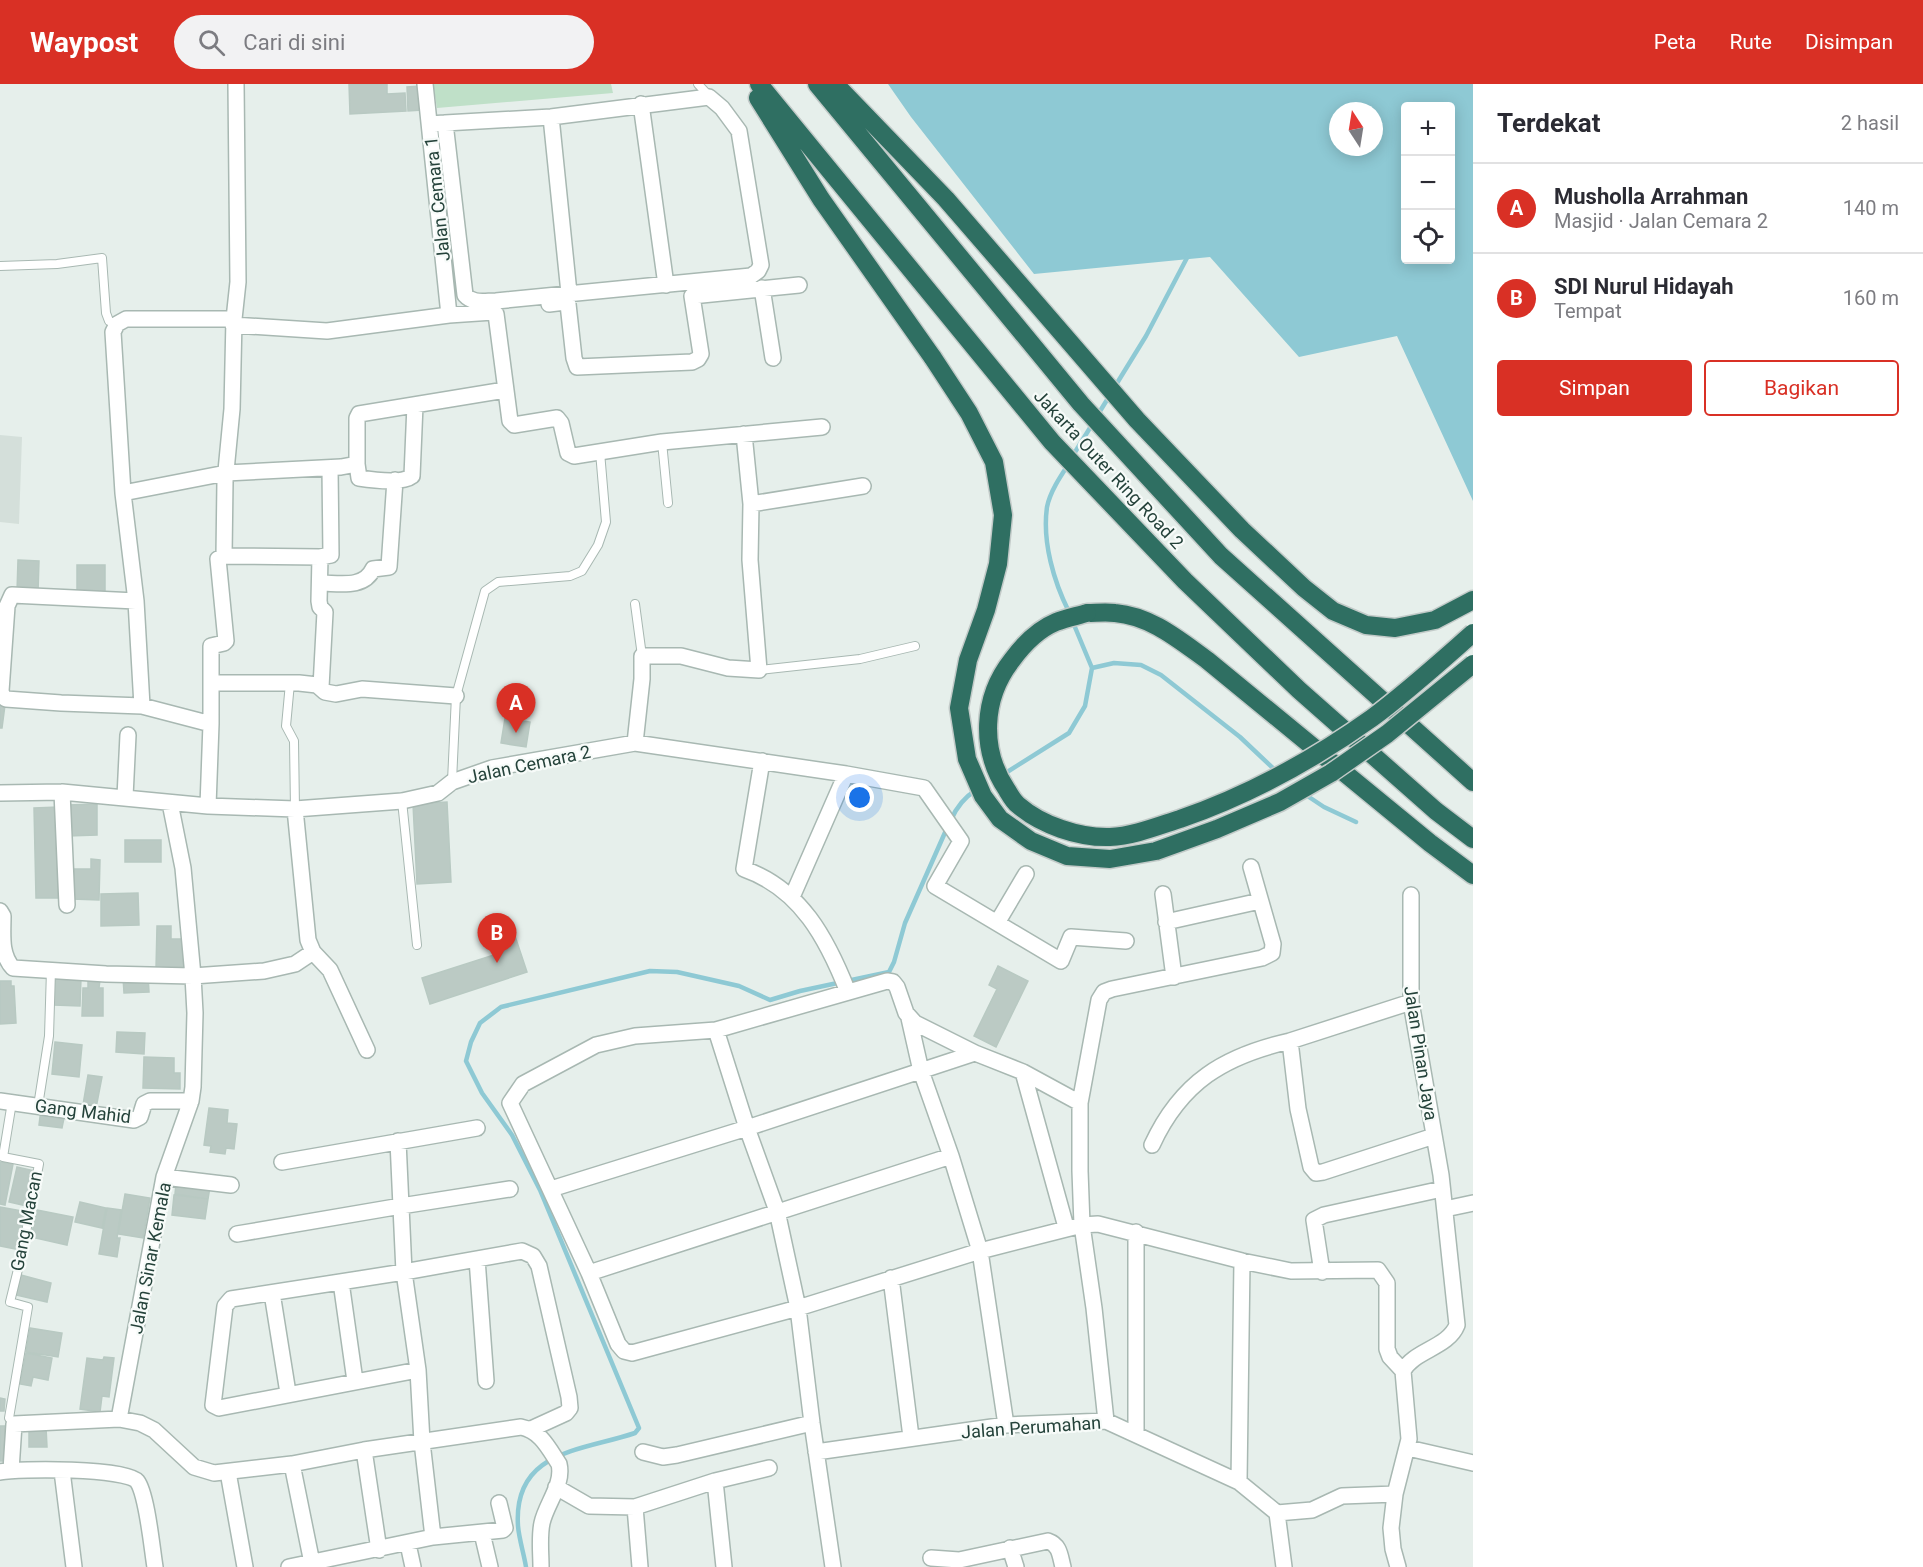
<!DOCTYPE html>
<html lang="id">
<head>
<meta charset="utf-8">
<style>
	:root { --surface:#fff; --page:#f2f2f3; --text:#2b2b33; --muted:#7c7c81; --line:#e1e1e2; --accent:#d93025 }
	body { margin:0; font-family:Roboto,sans-serif; background:var(--page); color:var(--text) }
	.controls { position:absolute; right:18px; top:18px; display:grid; overflow:hidden; border-radius:6px; box-shadow:0 3px 15px #0003 }
	.controls button { width:54px; height:54px; display:grid; place-items:center; padding:0; border:0; border-bottom:2px solid var(--line); background:var(--surface); color:var(--text); font:30px sans-serif }
	.compass { position:absolute; left:1329px; top:18px; width:54px; height:54px; border-radius:50%; background:var(--surface); box-shadow:0 3px 15px #0003; rotate:348deg }
	.you { position:absolute; left:860px; top:714px; width:21px; height:21px; margin:-15px; border:4px solid #fff; border-radius:50%; background:#1a73e8; box-shadow:0 0 0 9px #1a73e833 }
	.badge { display:grid; place-items:center; width:39px; height:39px; border-radius:50%; background:var(--accent); color:#fff; font-size:20px; font-weight:700 }
	.pin { position:absolute; translate:-50% -50px; filter:drop-shadow(0 2px 3px #0008) }
	.pin::after { content:''; position:absolute; top:32px; width:21px; height:18px; background:inherit; clip-path:polygon(0 0,100% 0,50% 100%) }
	.list { margin:0; padding:0; list-style:none }
	h2 { display:flex; justify-content:space-between; align-items:center; height:78px; margin:0; padding:0 24px; font-size:26px }
	h2 small { font-size:20px; font-weight:400; color:var(--muted) }
	.list li { display:grid; grid-template-columns:39px 1fr auto; gap:18px; align-items:center; box-sizing:border-box; height:90px; padding:0 24px; border-top:2px solid var(--line) }
	.list b { display:block; font-size:22px; white-space:nowrap }
	.list p { margin:0; font-size:20px; white-space:nowrap; color:var(--muted) }
	.list em { font-size:20px; font-style:normal; color:var(--muted) }
	.actions { display:flex; gap:12px; padding:18px 24px }
	.actions a { flex:1; padding:14px 0; border:2px solid var(--accent); border-radius:6px; text-align:center; font-size:21px; color:var(--accent) }
	.actions .main { background:var(--accent); color:#fff }
	.icon { flex:none; width:33px; height:33px; fill:none; stroke:currentColor; stroke-width:2; stroke-linecap:round; stroke-linejoin:round }
	.map { position:relative; flex:none; width:1473px; height:1483px; overflow:hidden }
	header { display:flex; align-items:center; gap:36px; box-sizing:border-box; height:84px; padding:0 30px; background:var(--accent); color:#fff }
	header strong { font-size:28px }
	nav { display:flex; gap:33px; margin-inline-start:auto; font-size:21px }
	.search { width:420px; height:54px; background:var(--page); display:flex; align-items:center; gap:15px; box-sizing:border-box; padding:0 21px; border-radius:33px; color:var(--muted); font-size:22px }
	main { display:flex }
	aside { flex:1; background:var(--surface) }
	.map>svg:first-child { display:block }
	.built { fill:#d4dfda }
	.green { fill:#bfe0c8 }
	.water { fill:#8ec9d4; fill-rule:evenodd }
	.lines { fill:none; stroke-linecap:round; stroke-linejoin:round }
	.stream { stroke:#8ec9d4; stroke-width:4.5 }
	.building { fill:#bbcac4; stroke:#b8c9c2; stroke-width:1.5 }
	.lane-casing { stroke:#a8b8b2; stroke-width:10 }
	.street-casing { stroke:#a8b8b2; stroke-width:18 }
	.highway-casing { stroke:#c2cac8; stroke-width:21 }
	.lane { stroke:#fff; stroke-width:8 }
	.street { stroke:#fff; stroke-width:15 }
	.highway { stroke:#2f6f62; stroke-width:18 }
	.highway-bridge-casing { stroke:#c2cac8; stroke-width:21; stroke-linecap:butt }
	.highway-bridge { stroke:#2f6f62; stroke-width:18 }
	.labels { text-anchor:middle; dominant-baseline:central; stroke-width:4.5; stroke-linejoin:round; paint-order:stroke }
	.street-label { font-size:18px; fill:#24423a; stroke:#f7fbf9 }
</style>
</head>
<body>
<header>
<strong>Waypost</strong>
<div class="search"><svg class="icon" aria-label="search" viewBox="0 0 24 24"><circle cx="10" cy="10" r="6"/><path d="M15 15l6 6"/></svg>Cari di sini</div>
<nav><a>Peta</a><a>Rute</a><a>Disimpan</a></nav>
</header>
<main>
<div class="map">
<svg width="1473" height="1483" viewBox="0 0 1473 1483">
	<rect width="100%" height="100%" fill="#e6efeb"/>
	<!-- built -->
	<path class="built" d="M0 351 22 353 19 440 0 438Z"/>
	<!-- green -->
	<path class="green" d="M433 0H611L613 9 437 24Z"/>
	<!-- water -->
	<path class="water" d="M888 0H1473V417L1397 252 1299 273 1210 173 1034 190 911 33ZM1406 22H1450V176H1406ZM1338 27H1374V63H1338Z"/>
	<g class="lines">
		<!-- stream -->
		<path class="stream" d="M1114 304 1146 252 1189 170
			M1097 332 1110 311
			M1072 373 1093 339
			M1068 381C1060 393 1050 408 1047 423 1042 458 1054 498 1069 528
			M1092 584 1114 579 1141 581 1161 591 1240 653 1276 687
			M1004 690 1069 649 1085 622 1092 584 1072 536
			M1303 709 1324 723 1356 738
			M951 736C956 724 965 713 976 706
			M526 1483C524 1470 519 1455 518 1442 513 1366 582 1367 635 1349L639 1344 540 1106 512 1051 482 1009 466 977 471 958 480 939 501 923 650 887 677 888 739 902 770 916 800 907 889 888 894 878 905 839 947 744"/>
	</g>
	<!-- building -->
	<path class="building" d="M349 0H387V10L405 9 406 27 350 30Z
		M421 2 422 26 408 27 407 3Z
		M18 476 39 477 38 508H17Z
		M77 481H105V510H77Z
		M0 621H5L2 644H0Z
		M505 634 530 638 526 663 501 659Z
		M447 718 451 798 417 800 413 720Z
		M97 720V751L68 752V721Z
		M58 723 60 814H36L34 724Z
		M125 756H161V778H125Z
		M91 775 100 776 99 816 72 815 73 785H91Z
		M138 809 139 841 101 842V810Z
		M509 834 527 888 430 920 422 894 497 870 488 841Z
		M157 842H171V855H184V886L156 885Z
		M998 882 1028 897 996 963 974 952 997 905 989 901Z
		M148 891 149 908 124 909 123 893Z
		M55 894H81L80 922 54 921Z
		M88 895 100 896 99 904H103V932H82L83 904H88Z
		M0 897H11V902H14L16 939 0 940Z
		M117 948 145 949 144 970 116 968Z
		M55 958 82 961 79 993 52 990Z
		M144 973 174 974V989H180V1005L143 1004Z
		M88 991 102 993 96 1024 83 1021Z
		M209 1024 228 1026 227 1039 237 1040 234 1065 226 1064 225 1070 210 1068 211 1062 204 1061Z
		M41 1025 65 1029 62 1044 39 1041Z
		M0 1078 13 1080 5 1121 0 1120Z
		M17 1083 35 1087 27 1122 9 1118Z
		M176 1099 210 1103 208 1115 175 1110Z
		M125 1110 150 1114 143 1154 118 1150Z
		M174 1111 208 1115 205 1135 172 1131Z
		M80 1118 106 1124 102 1144 75 1138Z
		M0 1123 28 1128 21 1166 0 1162Z
		M107 1124 121 1126 117 1154H120L117 1173 99 1170Z
		M37 1126 73 1133 67 1161 31 1153Z
		M21 1191 51 1199 47 1218 16 1211Z
		M30 1244 62 1249 58 1273 26 1268Z
		M26 1269 52 1274 48 1296 33 1293 31 1302 20 1300Z
		M104 1273 114 1274 109 1313 102 1312 100 1328 80 1325 87 1274 103 1276Z
		M0 1314 5 1315 4 1327H0Z
		M0 1342H6L3 1377H0Z
		M29 1343H46L47 1363H29Z"/>
	<g class="lines">
		<!-- lane casing -->
		<g class="lane-casing">
			<path id="lane" d="M698 0 709 12
				M0 182 57 180 102 174 106 229 109 237 117 240
				M662 358 668 419
				M635 520 642 572
				M759 586 860 575 915 562
				M290 599 286 642 294 657 295 725
				M452 697 456 612 485 507 498 498 570 492 582 487 598 461 606 438 600 368
				M402 717 417 861
				M12 1018 3 1073 39 1080 22 1169 10 1218 28 1223 9 1334 14 1340
				M38 1022 49 952 51 886"/>
		</g>
		<!-- street casing -->
		<g class="street-casing">
			<path id="street" d="M425 0 449 231
				M641 20 666 201
				M551 33 569 209
				M430 40 445 39 551 33 709 13 722 24 739 47 761 181 758 187 751 192 496 217C484 217 473 220 465 211L445 39
				M762 204 773 274
				M549 220 565 218 568 220 574 274 577 283 692 278 698 275 701 270 692 212 799 201
				M233 241 327 247 449 231 493 228 496 230 510 337 514 341 557 334 561 339 568 369 574 372 662 358 822 343
				M357 380 359 394C372 396 402 400 412 392L415 321
				M123 409 226 389 341 383 357 380V334L359 330 505 306
				M751 420 863 402
				M224 472 320 473
				M320 499C339 499 364 505 373 485L389 483 395 396
				M136 517 12 511 7 522 1 607 3 613 6 615 61 619 142 622 211 640
				M212 599H299L317 601 325 608 336 610 362 605 456 612
				M321 603 325 528 320 523 319 517 320 473 331 471 330 384
				M142 622 136 517 123 409 113 248 117 240 126 235H234
				M635 659 642 595V572H681L728 584 759 586 750 476 751 420 744 350
				M762 677 744 785C801 805 827 855 848 908
				M62 708 67 821
				M0 709 62 708 208 722 295 725 402 717 438 709 452 698 492 684 635 659 846 690 924 704 961 757 935 802 1061 877 1071 853 1126 857
				M125 713 128 651
				M208 722 211 640V562L224 559 226 557 218 475 224 472 225 397 232 325 234 235 238 198 236 0
				M1163 810 1174 893
				M792 813 846 690
				M0 827 3 832C3 850 0 870 13 884L106 890 193 892 264 887 295 880 313 868 308 856 295 725
				M1166 838 1260 817
				M997 839 1026 790
				M313 868 330 886 367 966
				M1411 918 1290 957 1298 1025 1311 1083 1316 1089 1323 1088 1434 1052
				M909 934 921 987 951 1072 980 1167 1006 1341
				M716 946 747 1044 777 1127 798 1224 812 1339 833 1483
				M1023 988 1066 1143
				M0 1017 134 1036 140 1033 144 1020 150 1017H191
				M1080 1019 1023 988 975 969 915 939 906 929 897 903 893 898 887 897 716 946 635 952 596 961 523 1000 510 1019 589 1189 618 1260 624 1267 632 1269 798 1224 980 1167 1082 1141 1098 1140 1242 1177 1291 1187 1378 1186 1387 1199V1265L1390 1273 1403 1287
				M398 1057 404 1188 418 1286 422 1358 433 1453
				M1152 1061C1181 998 1224 972 1290 957
				M282 1078 477 1044
				M164 1093 231 1101
				M551 1105 747 1044 975 969
				M1445 1125 1473 1119
				M1136 1148V1349
				M237 1150 401 1122 510 1105
				M477 1175 486 1297
				M1322 1188 1314 1136 1324 1131 1442 1105
				M589 1189 951 1072
				M891 1194 911 1353
				M341 1198 355 1297
				M272 1209 288 1309
				M418 1286 219 1324 213 1321 225 1222 231 1215 404 1188 522 1167 533 1172 539 1182 569 1313 570 1324 566 1329 531 1345
				M119 1335 164 1093 191 1017 193 1003 195 929 193 892 183 784 170 719
				M1106 1337 1094 1224 1082 1141 1080 1087V1019L1099 916 1104 908 1112 905 1262 874 1272 869 1273 860 1251 783
				M1408 1364 1473 1379
				M364 1366 379 1466
				M643 1368 663 1373 677 1371 812 1339
				M816 1368 1006 1341 1106 1337 1239 1398 1277 1429 1284 1483
				M292 1380 312 1479
				M11 1386 14 1340 119 1335 140 1339 154 1346 194 1383 214 1389 292 1380 364 1366 521 1343C541 1347 549 1365 559 1380 564 1400 546 1420 542 1439 539 1453 541 1469 541 1483
				M62 1387 74 1483
				M0 1388C18 1384 127 1384 137 1397 147 1410 152 1465 155 1483
				M228 1388 245 1483
				M715 1397 724 1483
				M1239 1398 1242 1177
				M556 1403 589 1422 635 1423 715 1397 769 1384
				M635 1423 640 1483
				M1277 1429 1312 1426 1342 1412 1395 1410
				M482 1449 490 1483
				M408 1460 413 1483
				M1010 1464 1016 1483
				M931 1474 959 1476 1048 1457C1060 1461 1060 1472 1063 1483
				M289 1483 433 1453 503 1446 505 1444 499 1419
				M1398 1483 1393 1465 1391 1444 1395 1410 1409 1355 1403 1287C1414 1266 1448 1264 1457 1241L1441 1091 1411 918V811"/>
		</g>
		<!-- highway casing -->
		<g class="highway-casing">
			<path id="highway" d="M759 0 1052 358 1185 497 1299 606 1436 727 1473 755
				M817 0 1081 320 1221 472 1473 698
				M835 0 946 115 1137 336 1242 446 1304 504 1333 527 1366 541 1395 544 1435 536 1473 516
				M758 14 821 115 933 274
				M1087 529C1096 529 1106 528 1115 529 1151 532 1179 556 1207 576L1430 759 1473 791"/>
		</g>
		<!-- lane -->
		<use href="#lane" class="lane"/>
		<!-- street -->
		<use href="#street" class="street"/>
		<!-- highway -->
		<use href="#highway" class="highway"/>
		<!-- highway-bridge casing -->
		<g class="highway-bridge-casing">
			<path id="highway-bridge" d="M933 274 969 329 994 378 1003 431 998 480 986 526 968 576 959 624 967 675 983 712 1000 735 1031 757 1067 772 1110 775 1156 767 1217 745 1280 718 1331 689 1387 650 1473 580
				M1087 529C1077 532 1066 534 1056 538 1039 545 1023 561 1012 576 982 614 980 666 1007 706 1010 711 1013 717 1018 721 1041 741 1079 754 1110 753 1133 752 1158 742 1180 735 1249 711 1313 676 1372 634 1407 608 1440 578 1473 549"/>
		</g>
		<!-- highway-bridge -->
		<use href="#highway-bridge" class="highway-bridge"/>
	</g>
	<g class="labels">
		<!-- street labels -->
		<g class="street-label">
			<text transform="translate(437 115) rotate(-96)">Jalan Cemara 1</text>
			<text transform="translate(1109 385) rotate(47)">Jakarta Outer Ring Road 2</text>
			<text transform="translate(529 680) rotate(-12)">Jalan Cemara 2</text>
			<text transform="translate(1421 969) rotate(81)">Jalan Pinan Jaya</text>
			<text transform="translate(83 1027) rotate(7)">Gang Mahid</text>
			<text transform="translate(26 1137) rotate(-79)">Gang Macan</text>
			<text transform="translate(150 1174) rotate(-79)">Jalan Sinar Kemala</text>
			<text transform="translate(1031 1343) rotate(-4)">Jalan Perumahan</text>
		</g>
	</g>
</svg>
<div class="controls">
<button>+</button>
<button>−</button>
<button><svg class="icon" aria-label="locate" viewBox="0 0 24 24"><circle cx="12" cy="12" r="6"/><path d="M12 2v4M12 18v4M2 12h4M18 12h4"/></svg></button>
</div>
<svg class="compass" viewBox="-18 -18 36 36"><path d="M0-13l5 13h-10z" fill="#e53935"/><path d="M0 13l5-13h-10z" fill="#7c7c81"/></svg>
<div class="you"></div>
<div class="pin badge" style="left:516px;top:649px">A</div>
<div class="pin badge" style="left:497px;top:879px">B</div>
</div>
<aside>
<h2>Terdekat<small>2 hasil</small></h2>
<ul class="list">
<li><span class="badge">A</span><div><b>Musholla Arrahman</b><p>Masjid · Jalan Cemara 2</p></div><em>140 m</em></li>
<li><span class="badge">B</span><div><b>SDI Nurul Hidayah</b><p>Tempat</p></div><em>160 m</em></li>
</ul>
<div class="actions"><a class="main">Simpan</a><a>Bagikan</a></div>
</aside>
</main>
</body>
</html>
